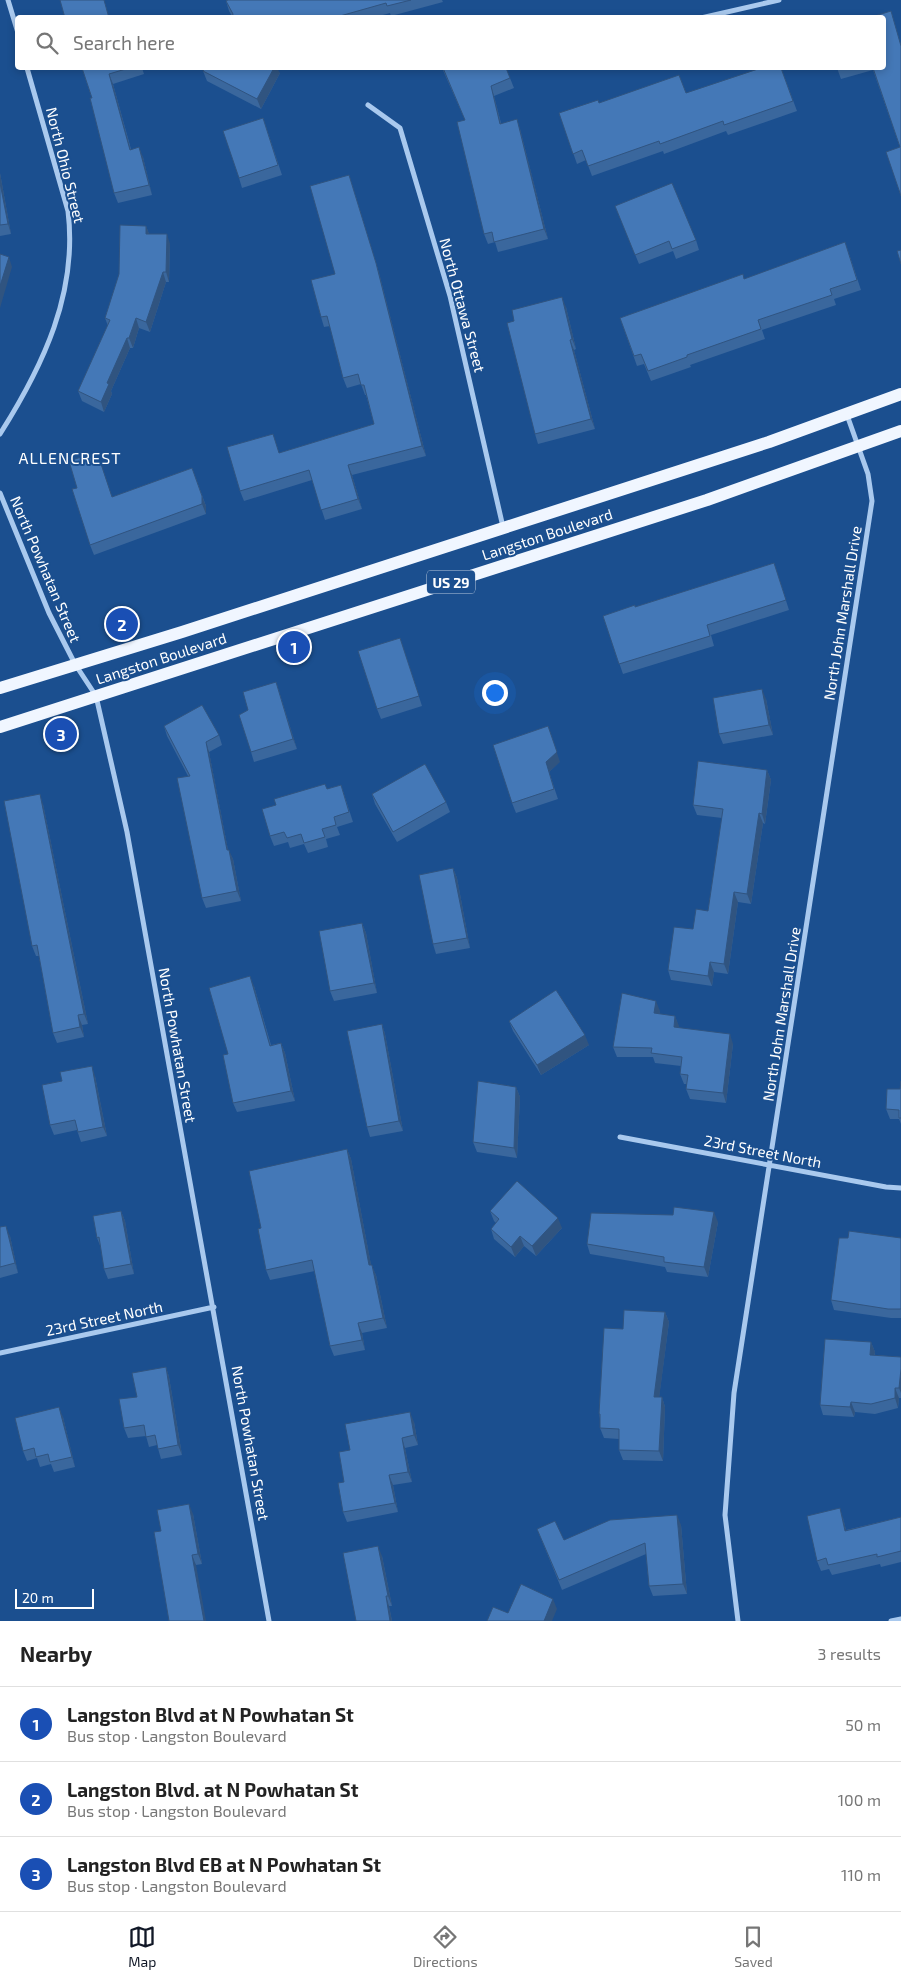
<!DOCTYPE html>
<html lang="en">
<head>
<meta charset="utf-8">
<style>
	:root { --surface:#fff; --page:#f2f2f2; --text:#222; --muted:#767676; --line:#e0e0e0; --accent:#111827 }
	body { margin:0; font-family:"Exo 2",sans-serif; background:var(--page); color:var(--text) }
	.scale { position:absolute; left:15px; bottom:12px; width:79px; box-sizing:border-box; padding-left:5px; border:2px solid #fff; border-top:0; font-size:14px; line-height:18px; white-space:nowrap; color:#fff; -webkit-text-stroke:4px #1b4f8f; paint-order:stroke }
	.you { position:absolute; left:494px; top:692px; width:18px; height:18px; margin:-12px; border:4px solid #fff; border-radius:50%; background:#1a73e8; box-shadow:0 0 0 8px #1a73e833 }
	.badge { display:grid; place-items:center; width:32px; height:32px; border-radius:50%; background:var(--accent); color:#fff; font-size:16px; font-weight:700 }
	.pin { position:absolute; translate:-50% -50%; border:2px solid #fff; box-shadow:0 1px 5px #0006 }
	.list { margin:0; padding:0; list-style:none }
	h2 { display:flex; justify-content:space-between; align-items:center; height:65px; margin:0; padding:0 20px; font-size:21px }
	h2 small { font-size:16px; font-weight:400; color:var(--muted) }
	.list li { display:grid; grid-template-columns:32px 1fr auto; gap:15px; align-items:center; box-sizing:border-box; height:75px; padding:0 20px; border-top:1px solid var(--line) }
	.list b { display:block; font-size:19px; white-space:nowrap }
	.list p { margin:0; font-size:16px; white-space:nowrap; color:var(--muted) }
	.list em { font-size:16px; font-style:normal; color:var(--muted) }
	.icon { flex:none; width:28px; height:28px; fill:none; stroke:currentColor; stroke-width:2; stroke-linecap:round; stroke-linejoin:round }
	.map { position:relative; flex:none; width:901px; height:1621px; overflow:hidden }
	.search { position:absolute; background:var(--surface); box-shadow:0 2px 8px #0003; left:15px; right:15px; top:15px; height:55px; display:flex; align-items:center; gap:12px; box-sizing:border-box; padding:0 18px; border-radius:5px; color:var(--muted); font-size:19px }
	.sheet { height:290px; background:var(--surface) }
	nav { display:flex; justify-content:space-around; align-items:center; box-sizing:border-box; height:70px; border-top:1px solid var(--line); background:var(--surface); font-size:14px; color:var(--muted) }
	nav a { display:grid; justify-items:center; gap:2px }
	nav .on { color:var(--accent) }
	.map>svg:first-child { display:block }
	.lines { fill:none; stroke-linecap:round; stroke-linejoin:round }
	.street { stroke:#a9c9ee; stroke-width:5 }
	.primary { stroke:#f0f6ff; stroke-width:12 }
	.wall { fill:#3a679d }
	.shaded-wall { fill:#305480 }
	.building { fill:#4478b7; stroke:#305480 }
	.labels { text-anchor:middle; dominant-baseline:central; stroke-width:4; stroke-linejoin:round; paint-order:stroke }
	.shield { fill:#1b4f8f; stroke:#bbcadd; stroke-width:1 }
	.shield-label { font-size:14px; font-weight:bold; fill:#fff }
	.street-label { font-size:15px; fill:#fff; stroke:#1b4f8f }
	.neighbourhood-label { font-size:16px; letter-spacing:1px; fill:#fff; stroke:#1b4f8f }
</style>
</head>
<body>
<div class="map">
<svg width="901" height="1621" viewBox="0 0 901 1621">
	<rect width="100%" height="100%" fill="#1b4f8f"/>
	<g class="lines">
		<!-- street -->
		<path class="street" d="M8 0 18 33
			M701 18 779 0
			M368 105 400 128 450 296 503 527
			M0 434C43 366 78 293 68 211L27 68
			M0 493 49 613 75 664 96 696 127 832 269 1621
			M620 1137 886 1187 901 1188
			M0 1353 214 1307
			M738 1621 725 1515 734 1393 872 501 868 474 847 415
			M891 1621 901 1619"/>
		<!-- primary -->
		<path class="primary" d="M0 688 182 632 769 442 901 394
			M0 727 707 500 901 431"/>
	</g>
	<!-- wall -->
	<path class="wall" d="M228 0H442L443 2 391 16 390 13 372 18H232V16L229 11 226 1Z
		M894 21 900 147 873 70 841 79 837 68H884Z
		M82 68H142L144 74 113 84 131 149 143 157 152 195 118 203 114 193 92 98Z
		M442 68H506L514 88 494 96 501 123 520 129 548 239 498 252 495 242 488 244 484 234 465 120Z
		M781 68 797 111 728 135 726 131 664 154 663 151 592 176 586 160 577 164 559 113 599 103 686 93Z
		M203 71 280 73 261 109 207 81Z
		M263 118 282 175 242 188 239 178Z
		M0 173 11 234 0 236Z
		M349 175 379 273 426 456 352 475 362 509 325 520 312 480 244 501 240 491 279 453 374 424 366 395H365L361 384 347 388 343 378 330 326 324 327 321 317 335 274Z
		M615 206 696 240 699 250 676 259 673 251 639 264Z
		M146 226 149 234 170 244 169 282H166L150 332 139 328 133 348H130L111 391 112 394 104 412 82 401 78 391 108 326 105 318Z
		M845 242 861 290 834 299 836 305 762 330 765 339 690 365 691 367 651 381 644 364 637 366 620 318 744 279Z
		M566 307 576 349 574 350 595 429 538 444 535 434Z
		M192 468 206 506V514L94 555 90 545 77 488 112 497Z
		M774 563 789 610 711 635 714 646 623 674 603 616 635 607Z
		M400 638 422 706 381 719 377 709Z
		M276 682 297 749 254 762 251 752Z
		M766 699 773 735 723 744 719 734Z
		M164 726 219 735 222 745 209 752 228 850 233 859 241 901 206 908 202 898 188 776 167 736Z
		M560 762 549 772 558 799 516 813 512 803Z
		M767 770 771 780 765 824 763 823 751 904 738 902 728 974 714 972 712 986 671 980 668 970 693 929 708 911 722 818 697 815 693 805Z
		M341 785 353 822 337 827 340 835 326 839 328 847 308 853 304 844 290 848 288 842 274 846 270 836 327 789Z
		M372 794 446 802 450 812 397 842 375 804Z
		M43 804 88 1024 82 1025 84 1037 57 1043 53 1033 39 956H36L32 946Z
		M453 868 457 878 470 948 436 954 433 944Z
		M362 923 366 933 377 993 334 1001 330 991Z
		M254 986 271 1045 281 1043 285 1053 295 1101 237 1112 233 1103 228 1054Z
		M660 1011 659 1014 675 1016 679 1028 733 1044 726 1103 690 1099 686 1089 687 1084H684L680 1074 681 1066 655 1063 653 1057H617L613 1047Z
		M509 1021 589 1045 541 1075 513 1031Z
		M382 1024 385 1034 403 1131 370 1137 367 1127Z
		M95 1076 107 1136 81 1142 77 1130 54 1135 50 1125Z
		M901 1081V1124L899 1119H890L886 1109 900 1089Z
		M516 1087 520 1097 517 1158 477 1152 473 1142Z
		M347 1149 351 1159 371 1265 376 1275 387 1328 362 1333 365 1350 334 1356 330 1346 315 1271 270 1280 266 1270 261 1228Z
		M121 1211 125 1221 134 1274 108 1279 104 1269 101 1248 97 1238Z
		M490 1211 562 1228 536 1256 524 1246 515 1257 494 1239 491 1229 496 1223 494 1221Z
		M718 1222 708 1277 667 1272 665 1267 590 1254 587 1244Z
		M0 1227 10 1236 18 1273 0 1278Z
		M848 1238H901V1318H891L834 1310 831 1300Z
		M665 1312 669 1322 659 1397H662L665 1407 663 1461 623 1460 619 1450V1439L604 1438 600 1428V1419L599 1414 623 1329Z
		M871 1342 875 1352V1355L901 1357V1398H899L898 1408 875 1414 855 1412 854 1417 823 1415 820 1405Z
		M166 1367 169 1377 182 1455 161 1459 157 1445 149 1447 146 1436 128 1438 124 1428 137 1397Z
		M63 1417 75 1467 54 1472 51 1464 40 1467 37 1458 27 1461 23 1451Z
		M414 1422 418 1445 405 1448 412 1482 393 1485 398 1512 347 1522 343 1512 344 1482 350 1450Z
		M193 1514 202 1564 196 1565 161 1531Z
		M901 1517V1562L881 1567 880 1564 832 1575 829 1569 821 1571 817 1561 843 1518 846 1530Z
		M681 1525 687 1594 653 1596 649 1586 646 1554 562 1590 537 1529 564 1540Z
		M382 1556 392 1606H389L392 1621H356Z"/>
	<!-- shaded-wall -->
	<path class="shaded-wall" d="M274 68H277L280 73 261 109 257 99Z
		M109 74 113 84 133 159 130 150Z
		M491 86 494 96 503 134 500 124Z
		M517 119 520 129 548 239 544 229Z
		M139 147 143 157 152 195 149 185Z
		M0 173 11 234 8 224 0 183Z
		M349 175 379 273 426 456 422 446Z
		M146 226 150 236 146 234Z
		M167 234 170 244 169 282 166 272Z
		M9 257 12 267 0 308V286Z
		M163 272 166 282 150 332 146 322Z
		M562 297 566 307 576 349 572 339Z
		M136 318 139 328 133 348 129 338Z
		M127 338 130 348 111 391 112 394 104 412 101 402 107 383Z
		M570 340 574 350 595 429 591 419Z
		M348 465 352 475 362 509 358 499Z
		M202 496 206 506V514L202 504Z
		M276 682 279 692 297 749 293 739Z
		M762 689 766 699 773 735 769 725Z
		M548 726 560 762 549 772 558 799 546 762Z
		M206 742 209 752 230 860 227 850Z
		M767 770 771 780 765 824 762 814Z
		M40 794 43 804 88 1024 84 1014Z
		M759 813 763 823 751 904 747 894Z
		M229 850 233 859 241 901 237 891Z
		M453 868 457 878 470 948 467 938Z
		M734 892 738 902 728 974 724 964Z
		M362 923 366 933 377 993 374 983Z
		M710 962 714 972 712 986 708 976Z
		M250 976 254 986 273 1056 270 1046Z
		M656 1001 660 1011 658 1023 654 1013Z
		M78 1015 82 1025 84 1037 80 1027Z
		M675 1016 679 1026 678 1037 674 1027Z
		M382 1024 385 1034 403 1131 399 1121Z
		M730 1034 733 1044 726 1103 723 1093Z
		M585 1035 589 1045 541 1075 537 1065Z
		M281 1043 285 1053 295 1101 291 1091Z
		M92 1066 95 1076 107 1136 103 1127Z
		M516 1087 520 1097 517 1158 514 1148Z
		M347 1149 351 1159 373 1275 369 1265Z
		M121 1211 125 1221 134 1274 131 1264Z
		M714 1212 718 1222 708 1277 704 1267Z
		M558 1218 562 1228 536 1256 532 1246Z
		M6 1226 10 1236 18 1273 15 1263Z
		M520 1236 524 1246 515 1257 511 1247Z
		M372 1265 376 1275 387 1328 383 1318Z
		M665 1312 669 1322 658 1407 654 1397Z
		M358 1323 362 1333 365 1350 362 1340Z
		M871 1342 875 1352 873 1365 870 1355Z
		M166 1367 169 1377 182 1455 178 1445Z
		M901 1369V1393L899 1388Z
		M895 1388 899 1398 898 1408 895 1398Z
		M662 1397 665 1407 663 1461 659 1451Z
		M851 1402 855 1412 854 1417 850 1407Z
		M59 1407 63 1417 75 1467 72 1457Z
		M410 1412 414 1422 418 1445 414 1435Z
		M402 1438 405 1448 412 1482 408 1472Z
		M389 1475 393 1485 398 1512 395 1503Z
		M189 1504 193 1514 202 1564 198 1554Z
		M840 1508 843 1518 849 1541 845 1531Z
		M677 1515 681 1525 687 1594 683 1584Z
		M378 1546 382 1556 392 1606 388 1596Z
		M192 1555 196 1565 206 1621H204Z
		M386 1596 389 1606 392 1621H390Z
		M553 1599 557 1609 552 1621H544Z"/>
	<!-- building -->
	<path class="building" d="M60 0H104L109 18H65Z
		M228 0H411L387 6 386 3 333 18H232L233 14 226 1Z
		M891 11 901 46V196L886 152 900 147 873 68H884V18H868Z
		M82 68H129L109 74 130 150 139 147 149 185 114 193 90 98H92Z
		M205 68H274L257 99 203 71Z
		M443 68H506L510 78 491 86 500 124 517 119 544 229 494 242 492 232 484 234 457 122 465 120Z
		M761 68H781L793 101 724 125 723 121 660 144 659 141 588 166 582 150 573 154 559 113 598 100 599 103 679 75 686 93Z
		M263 118 278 165 239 178 223 131Z
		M349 175 376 263 422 446 348 465 358 499 321 510 309 470 240 491 227 447 273 434 279 453 374 424 364 385H361L358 374 343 378 327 316 321 317 311 280 335 274 310 186Z
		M0 183 8 224 0 225Z
		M672 183 696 240 672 249 669 241 635 255 615 206Z
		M120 225 146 226V234H167L166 272H163L146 322 136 318 129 338H127L107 383 109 384 101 402 78 391 110 320 105 318 119 274Z
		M845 242 857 280 830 289 832 295 758 320 761 329 687 355V357L648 371 641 354 634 356 620 318 743 274 744 279Z
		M901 250V264L897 251Z
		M0 254 9 257 0 286Z
		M562 297 572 339 570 340 591 419 535 434 507 323 514 321 512 310Z
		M97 452 112 497 192 468 202 496V504L90 545 72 489 77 488 69 461Z
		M774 563 786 600 707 625 710 636 619 664 603 616 635 605V607Z
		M400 638 419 696 377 709 358 651Z
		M276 682 293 739 251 752 239 715 248 710 243 692Z
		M762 689 769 725 719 734 713 698Z
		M202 705 219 735 206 742 227 850H229L237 891 202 898 177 778 190 776 164 726Z
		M548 726 557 752 546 762 554 789 512 803 493 745Z
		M698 761 767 770 762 814 759 813 747 894 734 892 724 964 710 962 708 976 668 970 674 927 693 929 696 909 708 911 723 809 693 805Z
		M425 764 446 802 393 832 372 794Z
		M325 784 327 789 341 785 349 812 334 817 336 825 322 829 325 837 304 843 301 834 287 838 284 832 270 836 262 809 276 805 274 799Z
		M40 794 84 1014 78 1015 80 1027 53 1033 37 945 32 946 4 801Z
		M453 868 467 938 433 944 419 875Z
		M362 923 374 983 330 991 319 931Z
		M250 976 270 1046 281 1043 291 1091 233 1103 223 1055 228 1054 209 988Z
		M556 990 585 1035 537 1065 509 1021Z
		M622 993 656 1001 654 1013 675 1016 674 1027 730 1034 723 1093 686 1089 688 1075 680 1074 682 1057 651 1053 652 1048 613 1047Z
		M382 1024 399 1121 367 1127 347 1031Z
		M92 1066 103 1127 78 1132 75 1120 50 1125 42 1085 62 1081 60 1072Z
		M478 1081 516 1087 514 1148 473 1142Z
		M901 1081V1118H899V1110L886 1109 887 1089H900Z
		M347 1149 369 1265H372L383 1318 358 1323 362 1340 330 1346 312 1260 266 1270 258 1229 261 1228 249 1171Z
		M517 1181 558 1218 532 1246 520 1236 511 1247 491 1229 499 1219 490 1211Z
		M674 1207 714 1212 704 1267 664 1262V1257L587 1244 591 1213 673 1215Z
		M121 1211 131 1264 104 1269 99 1237 97 1238 93 1216Z
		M6 1226 15 1263 0 1267V1227Z
		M849 1231 901 1238V1309H888L831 1300 839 1238H848Z
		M624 1310 665 1312 654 1397H662L659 1451 619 1450V1429L600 1428V1414H599L604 1328 623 1329Z
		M825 1339 871 1342 870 1355 901 1357V1369L899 1388H895V1398L871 1404 851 1402 850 1407 820 1405Z
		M166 1367 178 1445 158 1449 155 1435 146 1437 144 1425 124 1428 119 1399 137 1397 132 1373Z
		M59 1407 72 1457 50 1462 48 1454 36 1457 34 1448 23 1451 15 1418Z
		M410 1412 414 1435 402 1438 408 1472 389 1475 395 1503 343 1512 338 1483 344 1482 339 1452 350 1450 345 1424Z
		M189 1504 198 1554 192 1555 204 1621H169L154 1532 161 1531 157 1510Z
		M840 1508 845 1531 901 1517V1551L877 1557V1554L828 1565 826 1558 817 1561 807 1516Z
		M677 1515 683 1584 649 1586 645 1543 559 1580 537 1529 555 1521 564 1540 610 1520Z
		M378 1546 388 1596H386L390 1621H356L343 1553Z
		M521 1584 553 1599 544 1621H487L493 1607 508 1613Z"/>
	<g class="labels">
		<!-- shield labels -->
		<rect class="shield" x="427" y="570.5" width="48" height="23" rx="4"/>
		<g class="shield-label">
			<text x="451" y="582">US 29</text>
		</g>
		<!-- street labels -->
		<g class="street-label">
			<text transform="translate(66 165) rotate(76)">North Ohio Street</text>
			<text transform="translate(463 305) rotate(75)">North Ottawa Street</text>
			<text transform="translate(547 534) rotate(-18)">Langston Boulevard</text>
			<text transform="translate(46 569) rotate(67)">North Powhatan Street</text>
			<text transform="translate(842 613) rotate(-81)">North John Marshall Drive</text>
			<text transform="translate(161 658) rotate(-18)">Langston Boulevard</text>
			<text transform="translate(781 1014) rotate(-81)">North John Marshall Drive</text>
			<text transform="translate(178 1045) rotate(80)">North Powhatan Street</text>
			<text transform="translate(763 1151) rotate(11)">23rd Street North</text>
			<text transform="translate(104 1318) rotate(-12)">23rd Street North</text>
			<text transform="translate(251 1443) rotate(80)">North Powhatan Street</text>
		</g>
		<!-- neighbourhood labels -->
		<g class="neighbourhood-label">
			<text x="70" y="457">ALLENCREST</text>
		</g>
	</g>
</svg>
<div class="scale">20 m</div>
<div class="you"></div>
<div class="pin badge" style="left:294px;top:647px;background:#1a4fb4">1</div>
<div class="pin badge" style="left:122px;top:624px;background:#1a4fb4">2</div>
<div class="pin badge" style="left:61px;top:734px;background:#1a4fb4">3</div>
<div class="search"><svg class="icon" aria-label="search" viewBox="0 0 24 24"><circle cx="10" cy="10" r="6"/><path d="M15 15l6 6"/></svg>Search here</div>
</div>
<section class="sheet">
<h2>Nearby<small>3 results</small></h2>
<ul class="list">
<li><span class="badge" style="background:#1a4fb4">1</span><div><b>Langston Blvd at N Powhatan St</b><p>Bus stop · Langston Boulevard</p></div><em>50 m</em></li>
<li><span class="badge" style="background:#1a4fb4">2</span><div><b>Langston Blvd. at N Powhatan St</b><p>Bus stop · Langston Boulevard</p></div><em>100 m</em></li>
<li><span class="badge" style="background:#1a4fb4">3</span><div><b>Langston Blvd EB at N Powhatan St</b><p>Bus stop · Langston Boulevard</p></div><em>110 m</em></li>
</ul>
</section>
<nav>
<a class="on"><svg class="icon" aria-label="map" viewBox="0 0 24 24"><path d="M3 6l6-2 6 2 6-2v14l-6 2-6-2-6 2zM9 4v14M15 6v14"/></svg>Map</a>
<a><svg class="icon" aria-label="directions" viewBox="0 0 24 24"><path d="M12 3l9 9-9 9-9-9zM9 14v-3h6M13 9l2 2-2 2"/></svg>Directions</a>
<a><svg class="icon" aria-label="saved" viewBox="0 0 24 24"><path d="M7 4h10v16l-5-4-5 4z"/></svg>Saved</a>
</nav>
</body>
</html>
